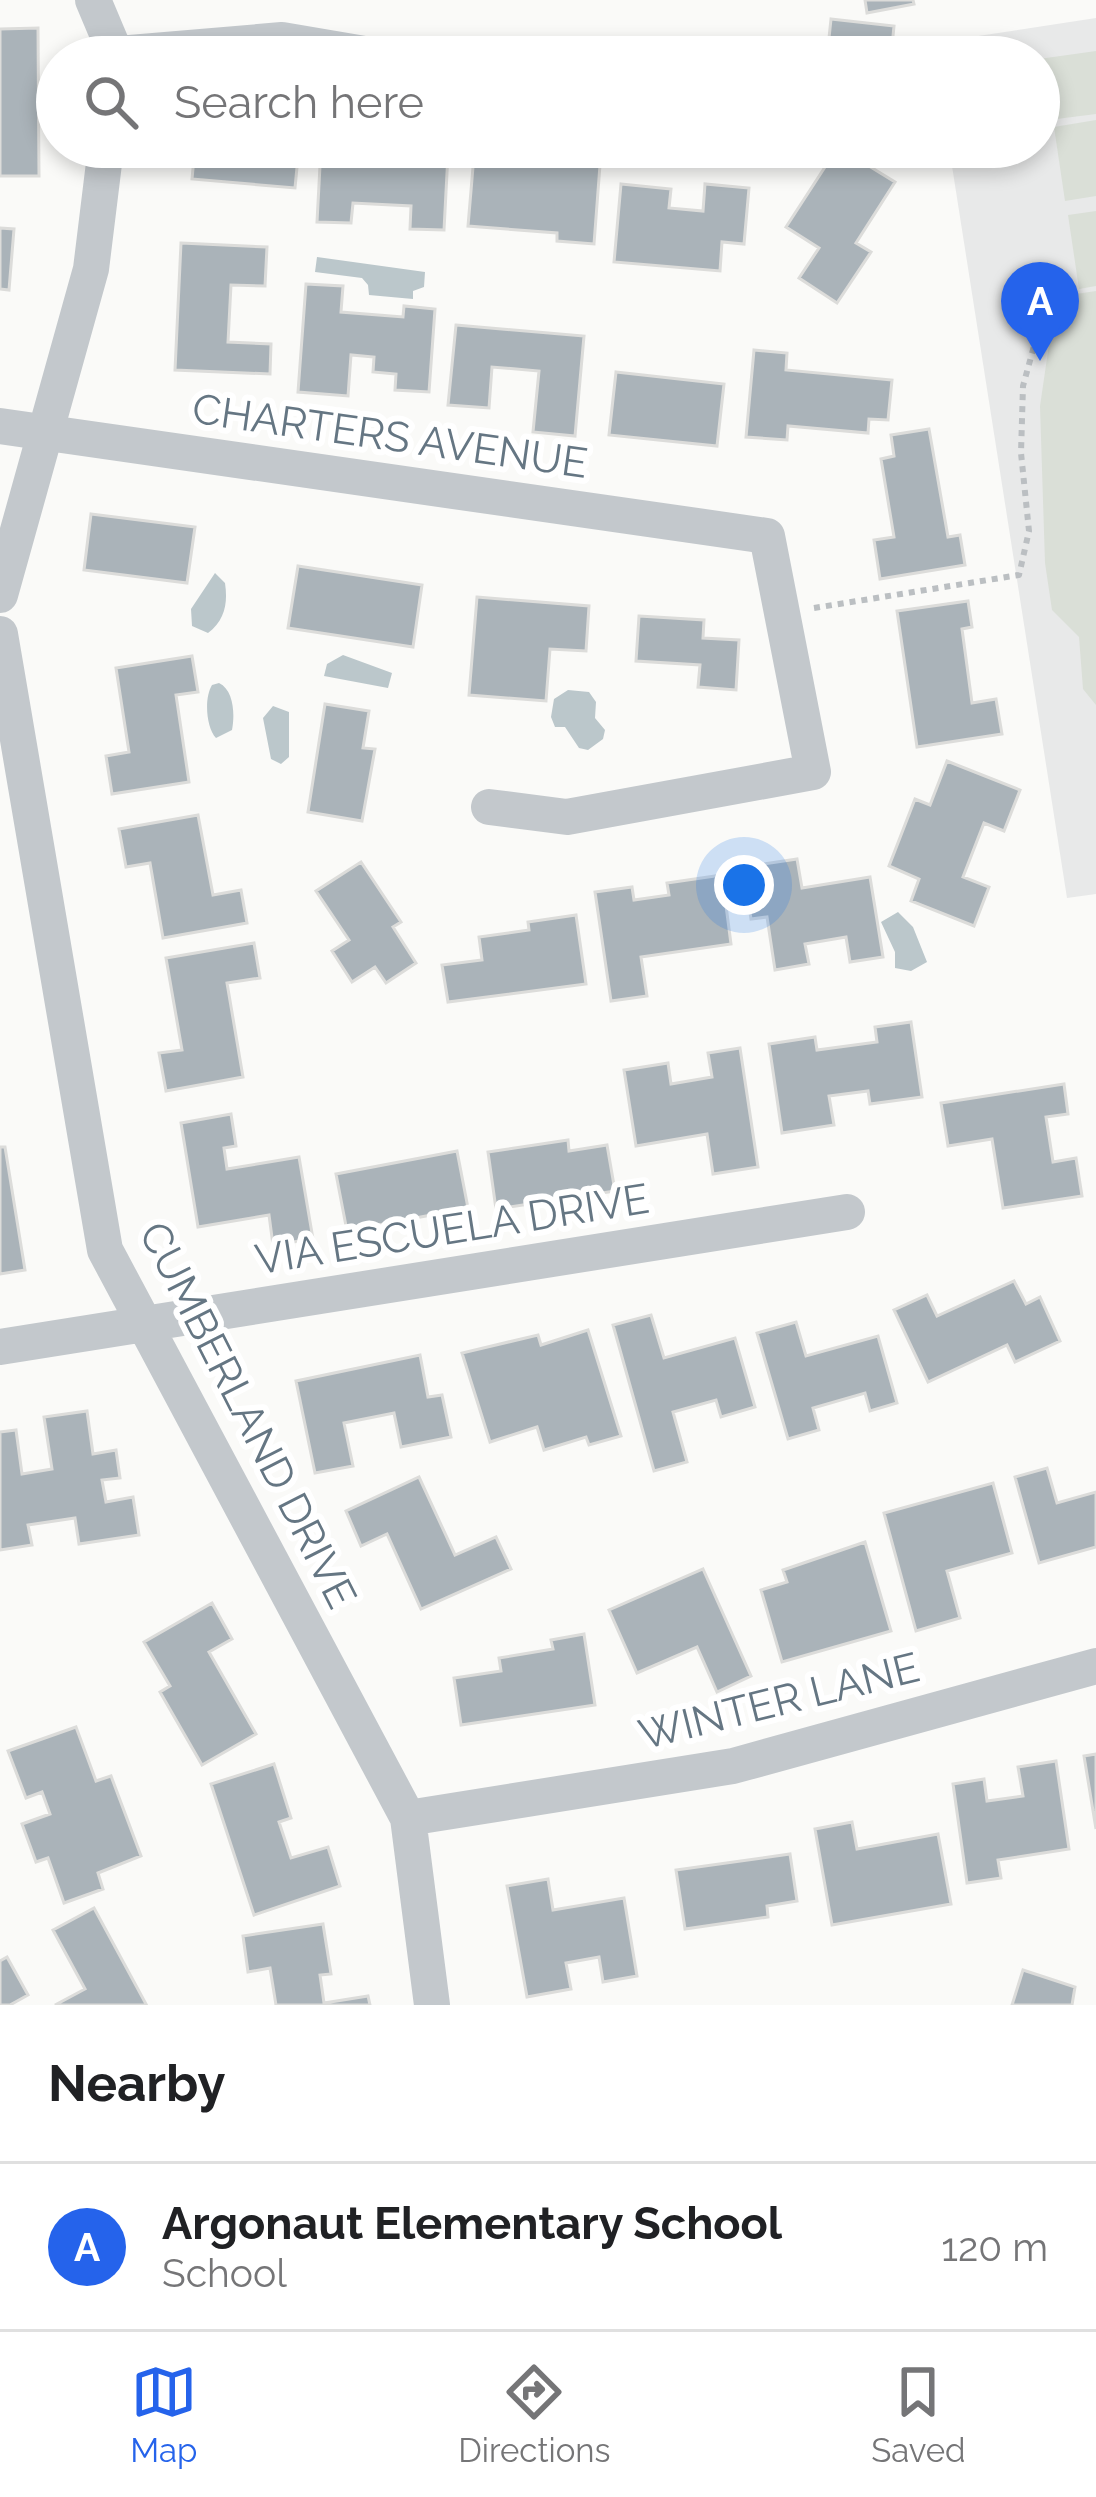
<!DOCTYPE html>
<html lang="en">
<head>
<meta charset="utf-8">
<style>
	:root { --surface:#fff; --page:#f2f2f2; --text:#202124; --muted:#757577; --line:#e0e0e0; --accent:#2563eb }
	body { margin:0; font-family:Raleway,sans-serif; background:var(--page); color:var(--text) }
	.you { position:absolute; left:744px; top:885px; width:42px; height:42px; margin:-30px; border:9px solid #fff; border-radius:50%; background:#1a73e8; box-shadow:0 0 0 18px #1a73e833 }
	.badge { display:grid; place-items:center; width:78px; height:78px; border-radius:50%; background:var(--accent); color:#fff; font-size:39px; font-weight:700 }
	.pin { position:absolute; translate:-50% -99px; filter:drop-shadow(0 3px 6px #0008) }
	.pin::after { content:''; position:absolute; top:63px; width:42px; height:36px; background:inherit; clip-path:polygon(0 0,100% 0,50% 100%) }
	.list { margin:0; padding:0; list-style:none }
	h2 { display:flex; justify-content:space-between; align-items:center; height:156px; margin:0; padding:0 48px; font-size:51px }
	h2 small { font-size:39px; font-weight:400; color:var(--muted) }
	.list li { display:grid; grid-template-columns:78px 1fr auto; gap:36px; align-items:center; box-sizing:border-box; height:168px; padding:0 48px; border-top:3px solid var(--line) }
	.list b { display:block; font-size:45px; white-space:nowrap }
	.list p { margin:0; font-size:39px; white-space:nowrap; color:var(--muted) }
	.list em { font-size:39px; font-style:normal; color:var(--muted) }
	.icon { flex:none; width:66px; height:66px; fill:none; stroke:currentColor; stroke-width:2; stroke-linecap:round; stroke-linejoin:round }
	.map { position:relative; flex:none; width:1096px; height:2005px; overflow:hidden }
	.search { position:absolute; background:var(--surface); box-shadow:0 6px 18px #0003; left:36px; right:36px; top:36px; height:132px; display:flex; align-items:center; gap:30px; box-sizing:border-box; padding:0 42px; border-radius:66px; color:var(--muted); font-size:45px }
	.sheet { height:324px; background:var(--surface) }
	nav { display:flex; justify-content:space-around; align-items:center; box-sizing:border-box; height:168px; border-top:3px solid var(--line); background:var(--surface); font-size:33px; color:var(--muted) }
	nav a { display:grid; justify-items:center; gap:6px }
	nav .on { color:var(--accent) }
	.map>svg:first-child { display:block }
	.built { fill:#e8e9e9 }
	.green { fill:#dadfd7 }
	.water { fill:#bbc7cb }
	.building { fill:#aab3b9; stroke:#dcdcda; stroke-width:3 }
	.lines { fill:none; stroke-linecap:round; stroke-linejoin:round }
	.path { stroke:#bbbfc2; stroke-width:6; stroke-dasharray:6 6; stroke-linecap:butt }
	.street { stroke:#c3c8cc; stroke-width:36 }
	.labels { text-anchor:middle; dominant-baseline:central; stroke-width:12; stroke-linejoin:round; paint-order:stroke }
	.street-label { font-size:42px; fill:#657683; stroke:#fff }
</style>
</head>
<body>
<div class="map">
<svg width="1096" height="2005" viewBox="0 0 1096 2005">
	<rect width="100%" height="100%" fill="#fafaf8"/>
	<!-- built -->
	<path class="built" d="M1096 18V894L1067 898 949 147H1039V57H934L932 43Z"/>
	<!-- green -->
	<path class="green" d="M1096 51V114L1041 121 1039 59Z
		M1096 120V196L1065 201 1054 127Z
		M1096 211V286L1079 289 1068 215Z
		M1096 291V705L1083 689 1079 637 1052 610 1045 563 1040 406 1056 297Z"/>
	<!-- water -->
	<path class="water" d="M317 257 425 272 424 287 413 291V299L369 295 368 285 362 278 315 272Z
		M215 573 225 583C228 603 225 620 208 633L192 626 191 609Z
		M343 655 392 673 388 688 324 676 327 664Z
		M219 683C234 690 235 715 232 730L216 738C206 727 204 698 212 685Z
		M568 690 589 692 596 702 595 718 605 730 603 739 588 750 579 748 565 727H555L551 717 554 699Z
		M273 706 289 712V757L281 764 271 759 263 718Z
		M898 912 913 927 927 962 911 971 895 968V952L881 922Z"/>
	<!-- building -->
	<path class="building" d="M865 0H913L914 4 867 13Z
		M831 19 894 26 891 57H827Z
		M38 28 39 176H0V29Z
		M195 147H299L295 188 192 179Z
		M321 147 448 154 444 230 410 229 411 206 353 203 351 223 317 222Z
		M838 147 895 182 856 243 871 252 837 303 799 278 819 248 786 227Z
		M474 155 600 165 594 244 557 241V233L468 226Z
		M621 184 671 189 669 208 703 211 705 184 749 188 744 244 722 242 720 271 614 262Z
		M0 228 14 229 9 290 0 289Z
		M181 243 267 247 265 286 231 285 228 342 271 344 270 374 175 370Z
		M306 284 343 286 341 312 403 317 404 306 435 309 429 392 395 390 396 374 373 372 374 357 351 355 348 396 298 392Z
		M456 325 584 336 575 436 533 432 539 371 492 367 489 408 448 405Z
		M754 350 787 353 786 370 892 380 888 420 869 419 868 433 788 426 787 440 746 437Z
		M616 372 724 384 717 446 609 435Z
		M929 429 948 537 960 535 965 565 880 579 874 540 894 537 881 459 894 456 891 435Z
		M91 514 195 527 187 583 84 570Z
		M298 566 422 585 413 647 288 628Z
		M477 597 589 606 586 651 550 649 546 701 469 695Z
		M968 601 972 627 962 629 972 703 996 699 1002 734 917 747 897 611Z
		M639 616 704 620 703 638 739 640 736 690 698 687 700 665 636 661Z
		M192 656 198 692 176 695 189 782 112 794 106 756 129 752 116 668Z
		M325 704 369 711 363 748 375 749 362 821 308 812Z
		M947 761 1020 790 1004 831 984 823 963 877 989 887 974 926 911 901 919 879 889 866 915 799 930 805Z
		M198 815 213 895 241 890 247 923 163 938 150 863 126 867 119 829Z
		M797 859 802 888 870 877 883 957 850 962 846 937 805 944 809 964 775 970 767 917 751 919 743 867Z
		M361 862 401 922 393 927 416 963 386 983 375 967 352 982 332 951 349 940 316 891Z
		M722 875 731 944 641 957 647 996 611 1001 595 892 632 887 634 900 669 895 667 883Z
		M576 915 586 984 448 1002 442 965 482 960 479 937 529 930 528 922Z
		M254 943 260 978 227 983 243 1077 166 1091 159 1053 182 1050 166 958Z
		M911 1022 922 1097 870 1104 868 1091 829 1096 834 1125 782 1133 769 1044 815 1037 817 1050 877 1042 875 1027Z
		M740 1048 758 1167 713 1174 707 1134 636 1146 624 1070 668 1063 671 1084 712 1077 708 1053Z
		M1064 1084 1068 1114 1046 1117 1053 1162 1076 1158 1082 1196 1003 1208 992 1139 948 1146 941 1103Z
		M231 1114 236 1146 224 1148 227 1169 299 1157 313 1239 273 1245 269 1215 198 1227 181 1123Z
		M568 1140 569 1151 607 1145 615 1191 496 1209 488 1152Z
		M0 1147H5L25 1270 0 1274Z
		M457 1151 468 1208 347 1231 336 1174Z
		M1014 1281 1026 1304 1040 1297 1060 1341 1015 1362 1007 1345 928 1382 894 1310 927 1295 937 1316Z
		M651 1315 664 1358 735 1338 755 1407 721 1417 716 1400 673 1412 687 1462 654 1471 613 1325Z
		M796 1322 806 1356 878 1336 897 1403 870 1411 865 1393 813 1408 819 1430 788 1439 757 1333Z
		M588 1330 621 1436 589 1445 586 1437 544 1450 537 1427 490 1442 462 1353 538 1335 541 1345Z
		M420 1355 428 1397 442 1395 451 1437 401 1447 394 1413 344 1423 353 1466 315 1473 296 1381Z
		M87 1411 93 1454 116 1450 120 1478 102 1480 106 1502 133 1497 139 1535 79 1544 75 1518 28 1525 32 1545 0 1550V1432L16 1430 22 1474 52 1469 44 1417Z
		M1047 1468 1057 1503 1096 1492V1547L1039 1563 1015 1477Z
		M419 1477 455 1555 496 1537 511 1569 421 1609 387 1534 361 1546 346 1511Z
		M993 1483 1012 1553 947 1571 960 1618 916 1631 884 1513Z
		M865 1542 891 1631 782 1662 761 1590 787 1582 783 1570Z
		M703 1569 751 1676 717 1692 697 1647 637 1673 609 1610Z
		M212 1603 232 1639 209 1652 256 1734 202 1765 160 1692 170 1686 144 1642Z
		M584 1634 595 1705 461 1725 454 1678 501 1671 499 1658 553 1649 551 1640Z
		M76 1727 96 1781 111 1776 141 1856 98 1873 103 1889 64 1903 48 1858 36 1862 22 1824 50 1814 42 1792 26 1798 8 1751Z
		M1096 1754V1829L1084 1756Z
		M1056 1761 1069 1849 998 1860 1001 1878 967 1883 953 1784 984 1779 987 1801 1023 1796 1018 1767Z
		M274 1764 291 1818 279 1822 291 1858 328 1847 340 1886 254 1915 211 1784Z
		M852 1822 857 1849 938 1834 951 1904 832 1925 815 1829Z
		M790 1854 797 1901 767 1906 768 1917 685 1929 676 1870Z
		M548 1879 553 1910 624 1898 637 1976 603 1982 599 1957 566 1963 571 1989 527 1997 507 1886Z
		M94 1908 146 2004 144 2005H55L85 1989 53 1930Z
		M323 1924 331 1974 320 1975 324 2003 368 1996 370 2005H276L270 1968 248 1972 243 1936Z
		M7 1957 28 1995 10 2005H0V1961Z
		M1023 1970 1075 1987 1072 2005H1012Z"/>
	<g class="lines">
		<!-- path -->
		<path class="path" d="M814 608 1019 575 1029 531 1021 453 1023 386 1047 299"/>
		<!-- street -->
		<path class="street" d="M93 0 117 57
			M118 54 282 40 382 57
			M0 426 767 536 813 772 567 817 489 807
			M0 595 91 269 106 147
			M0 634 105 1250 408 1818 432 2005
			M0 1347 847 1212
			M408 1818 733 1766 1096 1666"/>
	</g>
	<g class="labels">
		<!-- street labels -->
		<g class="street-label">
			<text transform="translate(390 436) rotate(8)">CHARTERS AVENUE</text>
			<text transform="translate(452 1229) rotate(-9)">VIA ESCUELA DRIVE</text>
			<text transform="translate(248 1415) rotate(63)">CUMBERLAND DRIVE</text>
			<text transform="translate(779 1701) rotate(-14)">WINTER LANE</text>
		</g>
	</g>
</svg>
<div class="you"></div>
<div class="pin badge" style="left:1040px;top:361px">A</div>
<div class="search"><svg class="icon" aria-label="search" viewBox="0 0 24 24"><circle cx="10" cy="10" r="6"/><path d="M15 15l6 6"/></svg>Search here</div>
</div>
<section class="sheet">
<h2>Nearby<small></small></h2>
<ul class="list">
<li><span class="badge">A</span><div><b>Argonaut Elementary School</b><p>School</p></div><em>120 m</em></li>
</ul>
</section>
<nav>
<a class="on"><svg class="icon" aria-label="map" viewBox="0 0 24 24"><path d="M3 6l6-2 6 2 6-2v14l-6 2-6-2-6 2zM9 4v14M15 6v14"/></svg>Map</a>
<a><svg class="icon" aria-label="directions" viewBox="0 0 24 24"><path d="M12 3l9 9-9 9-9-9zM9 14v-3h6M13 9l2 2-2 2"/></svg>Directions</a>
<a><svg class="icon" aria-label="saved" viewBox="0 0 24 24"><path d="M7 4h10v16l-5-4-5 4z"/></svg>Saved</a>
</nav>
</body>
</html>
